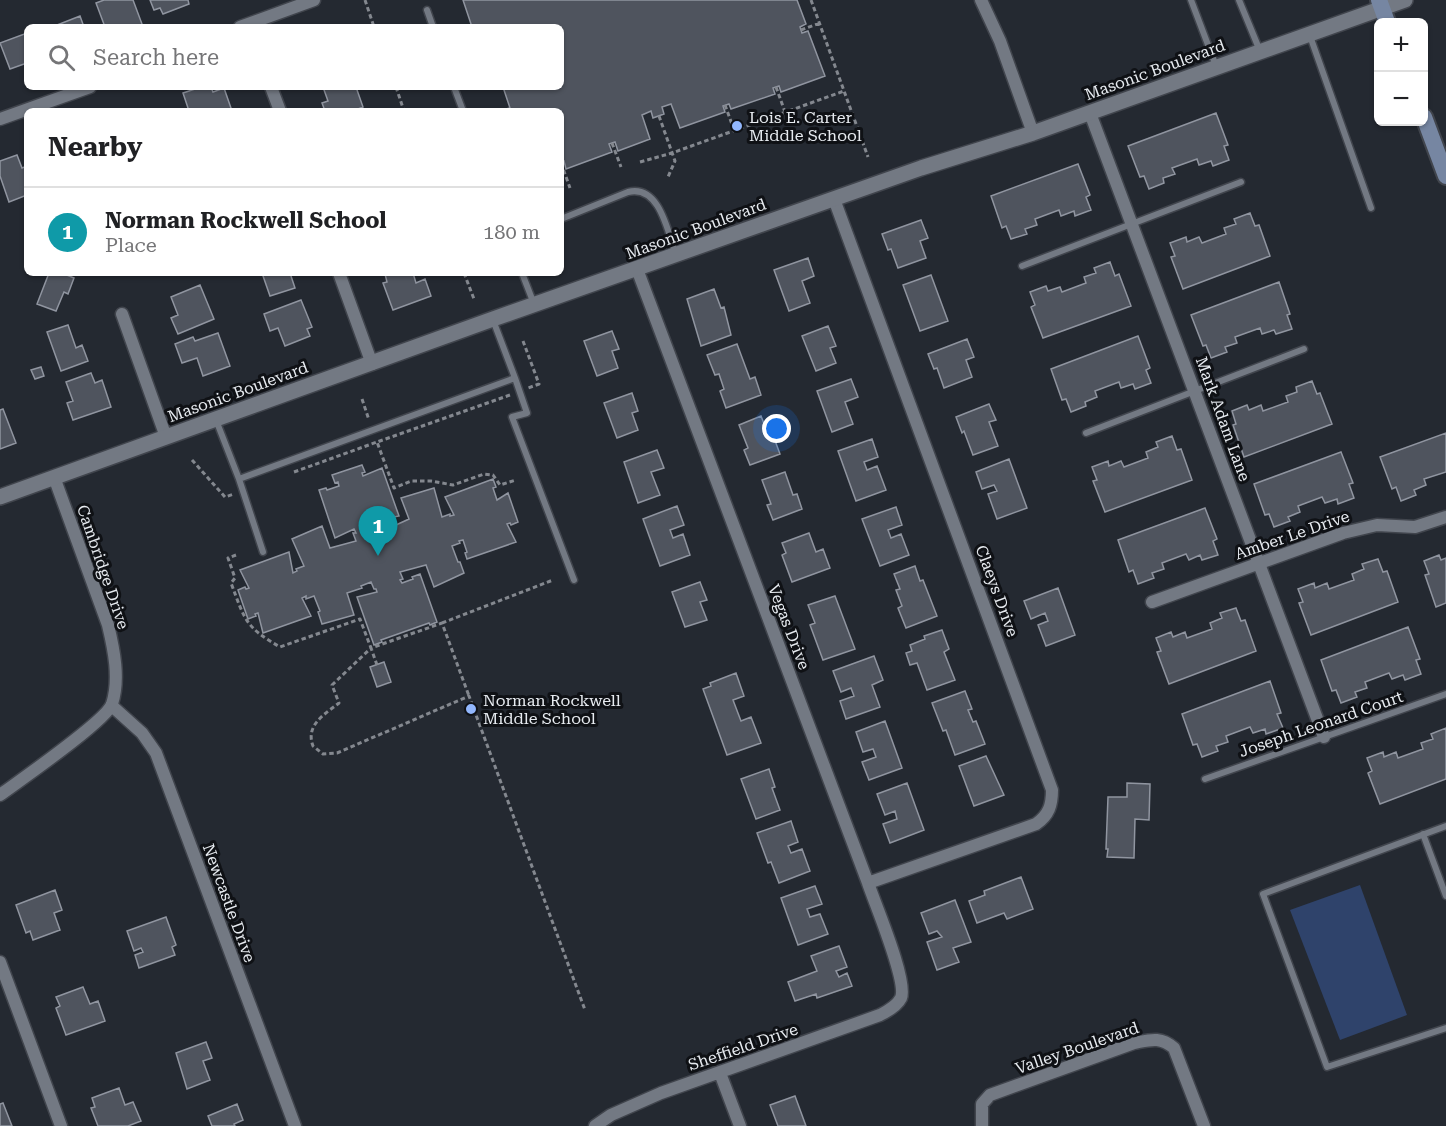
<!DOCTYPE html>
<html lang="en">
<head>
<meta charset="utf-8">
<style>
	:root { --surface:#fff; --page:#f6f6f6; --text:#202124; --muted:#757577; --line:#e0e0e0; --accent:#536486 }
	body { margin:0; font-family:"Roboto Serif",serif; background:var(--page); color:var(--text) }
	.controls { position:absolute; right:18px; top:18px; display:grid; overflow:hidden; border-radius:9px; box-shadow:0 2px 4px #0004 }
	.controls button { width:54px; height:54px; display:grid; place-items:center; padding:0; border:0; border-bottom:2px solid var(--line); background:var(--surface); color:var(--text); font:30px sans-serif }
	.you { position:absolute; left:777px; top:429px; width:21px; height:21px; margin:-15px; border:4px solid #fff; border-radius:50%; background:#1a73e8; box-shadow:0 0 0 9px #1a73e833 }
	.badge { display:grid; place-items:center; width:39px; height:39px; border-radius:50%; background:var(--accent); color:#fff; font-size:20px; font-weight:700 }
	.pin { position:absolute; translate:-50% -50px; filter:drop-shadow(0 2px 3px #0008) }
	.pin::after { content:''; position:absolute; top:32px; width:21px; height:18px; background:inherit; clip-path:polygon(0 0,100% 0,50% 100%) }
	.list { margin:0; padding:0; list-style:none }
	h2 { display:flex; justify-content:space-between; align-items:center; height:78px; margin:0; padding:0 24px; font-size:26px }
	h2 small { font-size:20px; font-weight:400; color:var(--muted) }
	.list li { display:grid; grid-template-columns:39px 1fr auto; gap:18px; align-items:center; box-sizing:border-box; height:90px; padding:0 24px; border-top:2px solid var(--line) }
	.list b { display:block; font-size:22px; white-space:nowrap }
	.list p { margin:0; font-size:20px; white-space:nowrap; color:var(--muted) }
	.list em { font-size:20px; font-style:normal; color:var(--muted) }
	.icon { flex:none; width:33px; height:33px; fill:none; stroke:currentColor; stroke-width:2; stroke-linecap:round; stroke-linejoin:round }
	.map { position:relative; flex:none; width:1446px; height:1126px; overflow:hidden }
	.search { position:absolute; background:var(--surface); box-shadow:0 2px 4px #0004; left:24px; top:24px; width:540px; height:66px; display:flex; align-items:center; gap:15px; box-sizing:border-box; padding:0 21px; border-radius:9px; color:var(--muted); font-size:22px }
	.panel { position:absolute; background:var(--surface); box-shadow:0 2px 4px #0004; left:24px; top:108px; width:540px; height:168px; border-radius:9px }
	.map>svg:first-child { display:block }
	.green { fill:#2f436b }
	.building { fill:#4f545e; stroke:#9095a0; stroke-width:1.5 }
	.lines { fill:none; stroke-linecap:round; stroke-linejoin:round }
	.service-casing { stroke:#41454d; stroke-width:9 }
	.minor-casing { stroke:#41454d; stroke-width:15 }
	.tertiary-casing { stroke:#41454d; stroke-width:18 }
	.secondary-casing { stroke:#41454d; stroke-width:20 }
	.path { stroke:#84888f; stroke-width:3; stroke-dasharray:4.5 3; stroke-linecap:butt }
	.service { stroke:#737983; stroke-width:6 }
	.minor { stroke:#737983; stroke-width:12 }
	.tertiary { stroke:#737983; stroke-width:15 }
	.secondary { stroke:#7686a2; stroke-width:16 }
	.poi-dot { fill:#92b7fd; stroke:#0f1115; stroke-width:2 }
	.labels { text-anchor:middle; dominant-baseline:central; stroke-width:6; stroke-linejoin:round; paint-order:stroke }
	.street-label { font-size:16px; fill:#e7ebf0; stroke:#0f1115 }
	.poi-label { font-size:16px; fill:#e7ebf0; stroke:#0f1115; text-anchor:start }
</style>
</head>
<body>
<div class="map">
<svg width="1446" height="1126" viewBox="0 0 1446 1126">
	<rect width="100%" height="100%" fill="#242931"/>
	<!-- green -->
	<path class="green" d="M1360 885 1407 1015 1340 1040 1290 910Z"/>
	<!-- building -->
	<path class="building" d="M104 0H133L142 24 135 27H105L96 3Z
		M150 0H188L189 4 163 14 160 8 154 10Z
		M463 0H797L806 24 800 27 802 33 808 31 825 76 781 92 779 86 773 88 775 94 731 109 729 104 723 106 725 112 680 128 671 104 662 107 664 114 653 118 651 111 642 115 650 139 618 151 615 142 609 144 612 152 566 169 564 161 561 162V111L502 110 510 108 503 87H561V27H472Z
		M80 16 84 27H52Z
		M27 33V63L10 69 0 43Z
		M201 87H211L213 92 224 88 232 111H189L183 93Z
		M323 87H356L363 107 353 111H325L322 103 328 101Z
		M1216 113 1228 145 1224 146 1229 160 1213 166 1211 161 1199 165 1197 159 1172 168 1175 174 1163 178 1164 183 1149 189 1144 176 1140 177 1128 146Z
		M17 155 22 168 27 166V195L9 202 0 176V161Z
		M1078 164 1090 195 1086 197 1091 210 1075 216 1074 211 1061 216 1059 210 1035 219 1037 225 1025 229 1027 234 1011 239 1006 226 1002 228 991 196Z
		M1250 213 1255 226 1259 225 1270 256 1183 289 1171 257 1175 256 1170 243 1186 237 1187 242 1199 237 1202 243 1226 234 1224 228 1236 224 1234 219Z
		M921 220 928 238 920 241 926 258 898 268 891 249 888 250 882 234Z
		M808 258 814 276 802 281 810 303 789 311 774 270Z
		M1110 262 1115 276 1119 274 1131 306 1043 338 1031 307 1035 305 1030 292 1046 286 1048 291 1060 287 1062 292 1086 283 1084 277 1096 273 1094 268Z
		M49 273H62L74 278 68 294 64 292 56 311 37 304Z
		M262 273H290L295 288 270 296Z
		M387 273H413L416 283 425 279 431 296 393 310 383 283 387 282 385 274Z
		M931 275 948 321 920 331 903 285Z
		M1279 282 1290 314 1287 315 1292 329 1276 334 1274 330 1262 334 1260 328 1235 337 1237 343 1225 347 1227 352 1211 358 1206 345 1203 346 1191 315Z
		M200 285 214 319 178 334 171 318 178 315 171 297Z
		M714 289 721 308 724 307 731 335 701 346 687 299Z
		M301 300 312 327 307 329 310 336 285 346 278 328 270 331 264 314Z
		M68 325 76 348 82 345 88 361 61 371 47 332Z
		M828 326 836 346 830 348 836 363 816 371 802 336Z
		M612 331 619 349 612 351 618 368 597 376 584 341Z
		M218 333 230 366 203 376 197 358 182 363 175 344 193 337 195 341Z
		M1138 336 1150 368 1146 370 1151 383 1135 389 1133 384 1121 388 1119 382 1095 391 1097 397 1085 402 1086 406 1071 412 1066 399 1062 400 1051 369Z
		M967 339 974 357 966 360 972 377 944 388 937 368 934 369 928 354Z
		M737 344 750 379 755 377 761 395 726 408 720 391 724 389 719 374 715 375 707 355Z
		M41 367 44 376 35 379 31 370Z
		M91 373 95 383 102 380 111 407 73 420 67 403 73 401 66 382Z
		M851 379 858 397 845 402 853 424 832 432 817 391Z
		M1312 381 1317 394 1320 393 1332 424 1244 457 1233 425 1236 424 1232 411 1247 405 1249 410 1261 405 1263 411 1288 402 1286 396 1297 392 1296 387Z
		M632 393 638 411 632 413 638 430 617 438 604 403Z
		M989 404 996 420 989 422 998 446 973 455 964 431 962 433 956 417Z
		M3 409 16 443 0 449V410Z
		M761 416 770 439 774 438 780 454 750 465 744 450 748 448 739 425Z
		M1446 433V472L1424 479 1426 485 1414 490 1416 495 1401 501 1396 487 1392 489 1380 457Z
		M1172 436 1177 450 1181 449 1192 480 1105 512 1093 481 1097 480 1092 467 1108 461 1109 466 1121 461 1124 467 1148 458 1146 452 1158 447 1156 442Z
		M872 439 878 457 864 462 867 470 877 466 886 490 856 501 838 451Z
		M657 450 664 468 651 472 660 495 638 503 624 462Z
		M1341 452 1353 483 1349 484 1354 498 1338 504 1337 499 1325 503 1322 497 1298 506 1300 512 1288 517 1290 521 1274 527 1269 514 1265 515 1254 484Z
		M1009 459 1027 508 997 519 988 494 997 491 994 485 982 489 976 472Z
		M362 465 365 472 362 473 363 476 382 468 399 516 379 520 385 530 409 519 401 498 434 488 442 517 450 514V516L454 515 445 497 493 479 496 487 493 488 497 500 508 493 518 522 511 525 510 523 507 524 516 542 467 559 465 553 467 552 463 540 459 541 460 543 452 546 458 562H460L464 573 434 587 426 565 400 572 403 579 400 580 402 583 413 579 412 577 420 574 437 622 430 625 429 623 381 640 382 642 374 645 357 597 377 592 376 589H374L371 582 361 586 362 588 347 593 354 615 322 624 318 612 320 611 314 596 306 599V596L302 598 311 616 263 633 258 613 255 614 256 616 248 619 238 590 245 587 246 589 249 588 240 570 289 552 293 573 297 571 296 569 304 566 292 539 322 526 330 548 356 541 353 533H356L354 529 335 538 319 490 326 488 327 490 339 486 338 482 335 483 332 475Z
		M785 472 793 495 797 494 802 509 773 520 767 505 771 504 762 480Z
		M677 506 684 525 670 530 673 538 683 534 690 555 660 566 643 519Z
		M896 507 902 525 888 530 891 538 901 534 909 555 880 566 862 519Z
		M1205 508 1217 539 1213 541 1218 555 1202 560 1200 555 1189 560 1186 554 1162 563 1164 569 1152 573 1154 578 1138 584 1133 570 1129 572 1118 540Z
		M809 533 816 552 823 549 830 568 792 582 782 555 786 553 782 543Z
		M1439 555 1441 560 1446 558V603L1436 607 1425 575 1429 574 1424 561Z
		M1378 559 1383 572 1387 571 1398 602 1311 635 1299 603 1303 602 1298 589 1314 583 1315 588 1327 583 1329 589 1354 580 1352 574 1364 569 1362 564Z
		M915 566 920 581 923 580 937 616 906 628 898 608 902 606 896 590 900 589 894 574Z
		M700 582 707 600 700 602 707 620 685 627 672 592Z
		M1058 588 1075 635 1046 646 1038 625 1048 621 1045 613 1031 619 1024 601Z
		M835 596 855 649 823 660 810 625 815 623 808 605Z
		M1236 608 1241 621 1245 620 1256 651 1169 684 1157 652 1161 651 1156 638 1171 632 1173 637 1185 632 1187 638 1212 629 1210 623 1222 618 1220 613Z
		M1408 627 1420 659 1416 660 1421 674 1405 680 1403 675 1392 679 1389 673 1365 682 1367 688 1355 692 1357 697 1341 703 1336 690 1332 691 1321 660Z
		M942 630 949 649 944 652 955 680 927 690 917 663 910 665 906 653 912 651 910 645 925 639 924 636Z
		M874 656 883 680 872 685 880 707 846 719 840 701 854 696 851 688 841 692 833 671Z
		M384 662 391 682 377 687 370 667Z
		M736 673 744 696 733 700 741 721 751 717 761 743 727 755 703 689 711 686 710 683Z
		M1270 681 1281 713 1277 714 1283 728 1266 734 1265 729 1253 733 1250 727 1226 736 1228 742 1216 746 1218 751 1202 757 1197 744 1193 745 1182 714Z
		M965 691 972 709 968 710 973 722 976 721 985 744 955 755 946 730 943 731 932 703Z
		M885 721 902 768 869 780 862 762 876 757 873 749 863 752 856 732Z
		M1446 728V779L1380 804 1368 773 1372 771 1367 758 1383 752 1384 757 1396 752 1398 758 1423 749 1421 743 1433 739 1431 734Z
		M986 756 1004 795 974 806 959 766Z
		M769 769 775 787 772 788 780 810 756 819 741 779Z
		M907 783 924 830 890 843 883 824 897 819 895 811 885 815 877 794Z
		M1127 783 1150 784 1149 820 1135 819 1134 858 1107 857 1108 849H1106L1108 797H1127Z
		M791 821 798 842 788 846 791 853 802 849 810 871 779 883 771 862 768 863 757 833Z
		M1021 877 1033 909 1007 919 1004 913 977 923 969 901 985 895 984 891Z
		M815 886 822 904 807 909 810 917 820 914 828 934 798 945 781 898Z
		M55 890 62 910 54 913 60 930 33 940 30 931 26 933 16 905Z
		M955 900 971 942 953 948 959 962 937 970 927 942 942 937 937 931 929 934 921 913Z
		M166 917 176 945 172 947 175 955 139 968 135 955 143 952 141 948 134 951 127 931Z
		M839 946 847 967 836 971 839 977 847 973 852 986 817 998 816 994 795 1001 788 982 817 971 811 956Z
		M83 987 90 1004 98 1001 105 1021 66 1035 56 1008 60 1006 56 997Z
		M206 1042 212 1058 203 1061 210 1080 187 1089 176 1053Z
		M119 1088 125 1105 133 1102 141 1121 128 1126H98L91 1108 95 1107 92 1098Z
		M795 1096 806 1126H778L770 1105Z
		M3 1103 12 1126H0V1104Z
		M237 1104 243 1120 234 1124 235 1126H212L208 1116Z"/>
	<g class="lines">
		<!-- service casing -->
		<g class="service-casing">
			<path id="service" d="M1191 0 1216 66
				M1239 0 1260 51
				M427 10 433 27
				M1310 36 1371 208
				M454 87 463 111
				M561 219 628 192C660 184 668 233 676 255
				M1022 266 1241 182
				M522 273 534 304
				M515 378 527 413 512 417 574 580
				M216 420 239 479 515 378 493 320
				M1086 433 1304 349
				M239 479 263 552
				M1205 779 1446 694
				M1446 826 1263 894 1327 1067 1446 1028
				M1423 834 1446 896"/>
		</g>
		<!-- minor casing -->
		<g class="minor-casing">
			<path id="minor" d="M981 0 1000 41 1033 133
				M240 27 314 0
				M271 87 280 111
				M1090 113 1324 737
				M0 119 90 87
				M834 199 1052 790C1052 805 1049 815 1036 824L868 883
				M339 273 372 364
				M122 314 166 437
				M1152 602 1343 533 1377 525 1415 527 1446 517
				M112 706 142 733 156 753 295 1126
				M0 795C19 781 106 721 112 704 120 679 114 650 108 625L54 477
				M0 962 61 1126
				M720 1073 740 1126
				M595 1126 611 1115 661 1093 880 1015C888 1011 897 1006 901 998 908 981 875 904 868 883L637 269
				M982 1126V1104L990 1095 1134 1043C1150 1040 1160 1036 1174 1048L1204 1126"/>
		</g>
		<!-- tertiary casing -->
		<g class="tertiary-casing">
			<path id="tertiary" d="M0 497 493 319 921 168 1033 133 1405 0"/>
		</g>
		<!-- secondary casing -->
		<g class="secondary-casing">
			<path id="secondary" d="M1379 0 1387 22
				M1424 117 1446 176"/>
		</g>
		<!-- path -->
		<path class="path" d="M365 0 374 27
			M811 0 868 157
			M801 30 820 23
			M396 87 404 111
			M776 87 785 112
			M725 105 734 130
			M659 116 675 161 668 177
			M612 143 621 167
			M640 162 672 153 844 91
			M561 163 570 188
			M464 273 474 299
			M523 341 539 384 528 388
			M510 395 377 442 394 488 411 481H431L453 485 484 474 493 475 500 485 516 480
			M362 399 369 420
			M192 460 225 497 234 494
			M294 472 377 442
			M236 555 228 558 235 578 231 583C245 620 245 627 280 647L360 619 371 648 442 623 469 696
			M442 623 553 580
			M377 665 371 648 332 685 339 703C325 714 305 725 313 746L323 754 337 753 469 696 585 1010"/>
		<!-- service -->
		<use href="#service" class="service"/>
		<!-- minor -->
		<use href="#minor" class="minor"/>
		<!-- tertiary -->
		<use href="#tertiary" class="tertiary"/>
		<!-- secondary -->
		<use href="#secondary" class="secondary"/>
	</g>
	<!-- markers -->
	<g class="poi-dot">
		<circle cx="737" cy="126" r="6"/>
		<circle cx="471" cy="709" r="6"/>
	</g>
	<g class="labels">
		<!-- street labels -->
		<g class="street-label">
			<text transform="translate(1155 70) rotate(-20)">Masonic Boulevard</text>
			<text transform="translate(696 229) rotate(-20)">Masonic Boulevard</text>
			<text transform="translate(238 392) rotate(-20)">Masonic Boulevard</text>
			<text transform="translate(1223 419) rotate(70)">Mark Adam Lane</text>
			<text transform="translate(1292 535) rotate(-19)">Amber Le Drive</text>
			<text transform="translate(103 567) rotate(71)">Cambridge Drive</text>
			<text transform="translate(997 591) rotate(70)">Claeys Drive</text>
			<text transform="translate(789 627) rotate(69)">Vegas Drive</text>
			<text transform="translate(1321 724) rotate(-19)">Joseph Leonard Court</text>
			<text transform="translate(229 903) rotate(70)">Newcastle Drive</text>
			<text transform="translate(743 1047) rotate(-19)">Sheffield Drive</text>
			<text transform="translate(1077 1048) rotate(-19)">Valley Boulevard</text>
		</g>
		<!-- poi labels -->
		<g class="poi-label">
			<text x="749" y="117">Lois E. Carter<tspan x="749" dy="18">Middle School</tspan></text>
			<text x="483" y="700">Norman Rockwell<tspan x="483" dy="18">Middle School</tspan></text>
		</g>
	</g>
</svg>
<div class="controls">
<button>+</button>
<button>−</button>
</div>
<div class="you"></div>
<div class="pin badge" style="left:378px;top:556px;background:#0f9aa8">1</div>
<div class="search"><svg class="icon" aria-label="search" viewBox="0 0 24 24"><circle cx="10" cy="10" r="6"/><path d="M15 15l6 6"/></svg>Search here</div>
<section class="panel">
<h2>Nearby<small></small></h2>
<ul class="list">
<li><span class="badge" style="background:#0f9aa8">1</span><div><b>Norman Rockwell School</b><p>Place</p></div><em>180 m</em></li>
</ul>
</section>
</div>
</body>
</html>
